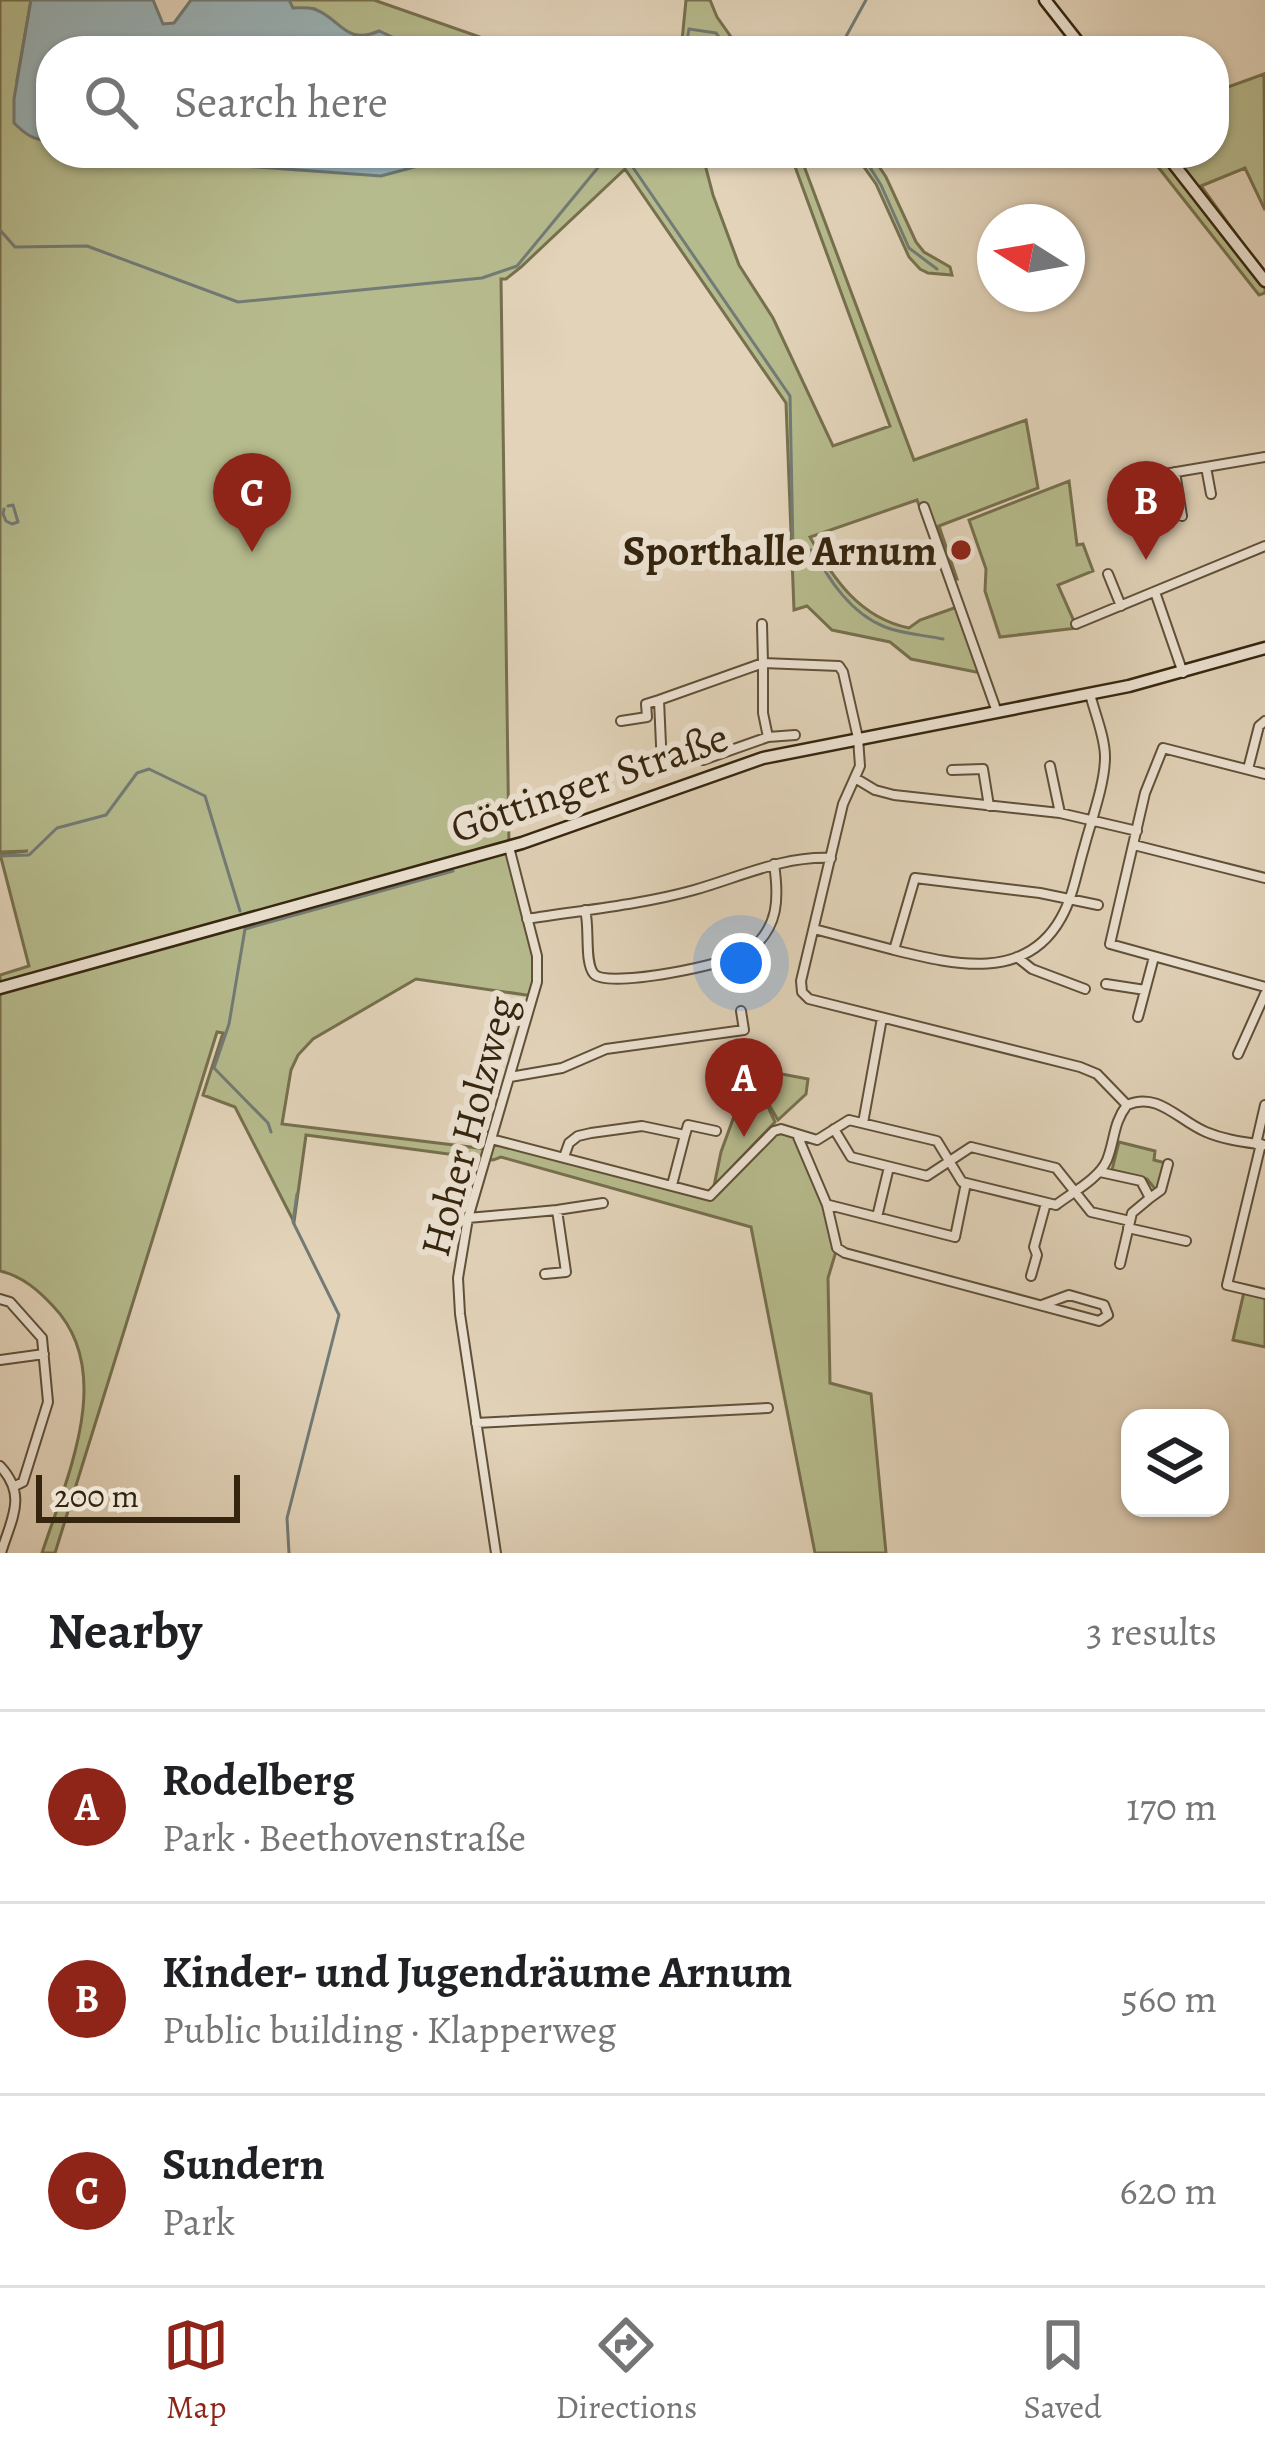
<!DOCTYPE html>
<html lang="en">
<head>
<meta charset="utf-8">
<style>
	:root { --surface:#fff; --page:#f2f2f2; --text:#202124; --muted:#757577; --line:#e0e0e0; --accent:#8f2418 }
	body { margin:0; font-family:Alegreya,serif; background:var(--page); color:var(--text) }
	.controls { position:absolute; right:36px; bottom:36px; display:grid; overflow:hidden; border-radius:24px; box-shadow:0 3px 9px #0004 }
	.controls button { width:108px; height:108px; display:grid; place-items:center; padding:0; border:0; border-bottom:3px solid var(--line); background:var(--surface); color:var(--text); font:60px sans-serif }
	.compass { position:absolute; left:977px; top:204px; width:108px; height:108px; border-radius:50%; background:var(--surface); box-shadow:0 3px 9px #0004; rotate:281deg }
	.scale { position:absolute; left:36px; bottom:30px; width:204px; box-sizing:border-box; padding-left:12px; border:6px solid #35250e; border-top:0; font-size:33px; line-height:42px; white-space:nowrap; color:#35250e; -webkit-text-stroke:9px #ece2d2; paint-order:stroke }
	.you { position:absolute; left:741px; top:963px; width:42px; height:42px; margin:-30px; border:9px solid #fff; border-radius:50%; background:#1a73e8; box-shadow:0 0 0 18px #1a73e833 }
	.badge { display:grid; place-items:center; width:78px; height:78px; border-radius:50%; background:var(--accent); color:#fff; font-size:39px; font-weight:700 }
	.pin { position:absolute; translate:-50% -99px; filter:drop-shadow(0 3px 6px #0008) }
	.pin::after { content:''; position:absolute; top:63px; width:42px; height:36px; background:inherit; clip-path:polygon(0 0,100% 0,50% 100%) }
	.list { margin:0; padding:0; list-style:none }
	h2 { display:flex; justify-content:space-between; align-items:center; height:156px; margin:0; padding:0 48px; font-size:51px }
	h2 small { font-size:39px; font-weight:400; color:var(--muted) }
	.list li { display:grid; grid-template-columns:78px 1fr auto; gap:36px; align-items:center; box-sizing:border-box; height:192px; padding:0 48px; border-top:3px solid var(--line) }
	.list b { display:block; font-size:45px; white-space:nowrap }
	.list p { margin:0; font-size:39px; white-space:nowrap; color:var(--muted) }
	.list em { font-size:39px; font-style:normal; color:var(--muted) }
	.icon { flex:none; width:66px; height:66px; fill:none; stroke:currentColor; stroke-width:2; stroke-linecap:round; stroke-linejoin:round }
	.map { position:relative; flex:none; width:1265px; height:1553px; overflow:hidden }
	.search { position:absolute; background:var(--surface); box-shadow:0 3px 9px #0004; left:36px; right:36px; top:36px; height:132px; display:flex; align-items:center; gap:30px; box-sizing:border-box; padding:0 42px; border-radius:48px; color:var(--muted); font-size:45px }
	.sheet { height:732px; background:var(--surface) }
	nav { display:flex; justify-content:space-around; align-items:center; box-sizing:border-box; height:168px; border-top:3px solid var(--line); background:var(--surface); font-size:33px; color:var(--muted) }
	nav a { display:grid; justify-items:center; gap:6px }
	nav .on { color:var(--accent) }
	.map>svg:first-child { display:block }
	.green { fill:#b6bb8d; stroke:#76704e; stroke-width:3 }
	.water { fill:#9ab5bb; stroke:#727b76; stroke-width:3 }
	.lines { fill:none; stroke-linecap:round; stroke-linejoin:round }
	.stream { stroke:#727b76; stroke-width:3 }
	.street-casing { stroke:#605039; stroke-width:12 }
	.secondary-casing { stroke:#35250e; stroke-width:15 }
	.street { stroke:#ece2d2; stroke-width:8 }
	.secondary { stroke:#ece2d2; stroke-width:10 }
	.poi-dot { fill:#8f2418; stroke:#ece2d2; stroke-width:4.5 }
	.labels { text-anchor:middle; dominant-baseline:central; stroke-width:12; stroke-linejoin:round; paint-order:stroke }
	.poi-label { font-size:42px; font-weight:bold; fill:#35250e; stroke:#ece2d2; text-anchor:end }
	.street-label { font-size:42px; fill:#35250e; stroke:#ece2d2 }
</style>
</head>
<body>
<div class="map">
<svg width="1265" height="1553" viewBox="0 0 1265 1553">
	<rect width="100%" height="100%" fill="#e2d3b9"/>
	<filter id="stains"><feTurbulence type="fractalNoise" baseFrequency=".00167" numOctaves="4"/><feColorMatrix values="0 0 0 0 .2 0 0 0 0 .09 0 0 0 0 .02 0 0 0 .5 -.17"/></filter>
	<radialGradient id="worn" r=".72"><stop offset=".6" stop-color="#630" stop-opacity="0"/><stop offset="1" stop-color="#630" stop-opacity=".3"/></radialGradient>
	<!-- green -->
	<path class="green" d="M0 0H31L17 80 51 87V153H378L437 161 442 153H506L539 162 579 153H702L713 195 739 265 773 318 833 446 890 426 790 153H810L801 158 914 460 1026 420 1038 488 939 526 957 579H955L937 527 928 529 917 500 810 537C833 579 860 618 909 628L920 620 957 607 981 673 911 659 890 642 832 630 807 606 794 610 786 403 625 169 521 267 506 279H501L509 847 537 956 533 996 416 979 313 1039 298 1055 291 1070 282 1124 487 1149 491 1139 710 1196 774 1131 798 1136 827 1205 837 1248 828 1278 830 1383 871 1394 886 1553H815L751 1227 501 1157 493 1160 306 1135 294 1222 235 1107 203 1095 223 1033 217 1032 55 1553H42C66 1479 117 1372 53 1306 38 1290 22 1276 0 1271V975L29 966 0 854 28 851 0 852Z
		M289 0H374L503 45V51H414L411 46 347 33 315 9 292 8Z
		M686 0H710L717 17 741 51H681Z
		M1264 74 1265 210 1245 168 1201 186 1265 274V293L1259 295 1147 153H1214V92Z
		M854 153H870L886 177 916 242 924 252 950 267 952 275 928 273 920 269 909 257 876 184Z
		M1069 481 1077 545 1083 544 1093 571 1058 585 1077 628 1000 637 985 591 986 569 969 520Z
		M755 1069 808 1079 806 1094 778 1120 768 1103Z
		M751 1070 775 1122 714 1186 721 1152Z
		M1119 1142 1155 1151 1154 1160 1166 1163 1160 1187 1156 1190 1147 1179 1112 1170Z
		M1244 1292 1265 1297V1347L1233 1340Z"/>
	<!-- water -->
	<path class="water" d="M31 0H153L163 24 174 23 191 0H289L293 8C300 8 307 7 314 9 341 18 344 46 379 31L411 46 414 51H51V140C35 142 24 133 14 123V99Z
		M177 153H442L437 161 381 176 202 163Z"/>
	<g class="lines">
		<!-- stream -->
		<path class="stream" d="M685 51 689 29 716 33 729 51
			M838 51 866 0
			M623 153 790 396 793 550H814C828 580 852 614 885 627 903 634 924 635 943 639
			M861 153 881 185 909 248 937 269
			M0 230 15 247 87 246 238 302 482 278 517 266 610 153
			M4 509 3 514 6 521 12 524 18 522 13 505 8 506
			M0 856 29 855 57 828 106 815 137 773 149 769 205 796 240 911
			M271 1132 268 1123 214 1068 229 1024 245 929 453 871
			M289 1553 287 1518 339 1315 293 1222 297 1194"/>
		<!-- street casing -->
		<g class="street-casing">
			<path id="street" d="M1206 467 1211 494
				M1175 472 1182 516
				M1147 477 1265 457
				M924 507 997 712
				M1108 574 1121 606
				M1155 592 1183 673
				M1076 624 1265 546
				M621 721 647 717 646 704 659 700
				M768 737 795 735
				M703 760 768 737 763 713V663L839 666 843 672 858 738 860 766 843 804 801 981 802 992 809 999 1080 1067 1097 1074 1127 1105
				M1050 766 1060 813
				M662 767 659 700 763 663 762 624
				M1248 769 1259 726 1265 721
				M952 770 983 769 989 806
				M1265 774 1163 748 1145 793 1110 944 1265 987
				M855 778 875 790 894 795 1060 813 1137 831
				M1134 845 1265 878
				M585 910C590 927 584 963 594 974 608 989 733 964 750 950 779 927 779 898 774 864
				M527 919C583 910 640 905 694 890 740 877 782 856 831 858
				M814 929 894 950 915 878 1040 893 1098 905
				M894 950C952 964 1025 983 1061 918 1073 897 1077 871 1084 848 1091 821 1105 784 1105 757 1105 737 1095 714 1090 694
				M1017 957 1032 969 1085 989
				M1106 984 1145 990
				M1138 1017 1154 957
				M1238 1054 1265 994
				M510 1077 562 1068 606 1049 744 1030 741 1011
				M1127 1105C1158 1091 1179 1121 1206 1132 1225 1140 1244 1142 1264 1145
				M863 1123 882 1018
				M834 1129 851 1157 927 1176 971 1147 1056 1168 1091 1212 1130 1221
				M685 1135 688 1125 716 1131
				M798 1137 827 1205 837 1248 845 1253 1099 1321 1108 1315 1104 1305 1069 1295 1042 1305
				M491 1139 710 1196 774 1131 781 1129 817 1140 849 1120 937 1141 962 1182 1056 1205C1071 1193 1099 1179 1107 1160 1115 1140 1113 1123 1127 1105
				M1256 1144 1265 1105
				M1261 1144 1227 1285 1265 1294
				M564 1157 569 1143 578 1136 591 1133 642 1126 685 1135 672 1185
				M1100 1172 1141 1181 1150 1198 1132 1213 1120 1264
				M1150 1198 1161 1190 1168 1164
				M829 1205 955 1237 966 1183
				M877 1217 889 1167
				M468 1218 557 1210 603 1203
				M1128 1228 1186 1241
				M545 1274 566 1272 557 1210
				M1031 1276 1037 1255 1034 1247 1046 1203
				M0 1299 10 1302 42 1338 48 1402 23 1482 15 1486
				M0 1360 44 1354
				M476 1423 768 1408
				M0 1466C28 1496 11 1519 1 1553
				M496 1553 460 1314 458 1278 468 1218 537 982V956L509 847"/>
		</g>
		<!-- secondary casing -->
		<g class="secondary-casing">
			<path id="secondary" d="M1045 0 1085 51
				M1165 153 1265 281
				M0 988 522 843 763 758 1129 686 1265 648"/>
		</g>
		<!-- street -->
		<use href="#street" class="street"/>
		<!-- secondary -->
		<use href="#secondary" class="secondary"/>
	</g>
	<!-- markers -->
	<circle class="poi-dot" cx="961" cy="550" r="12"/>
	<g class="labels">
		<!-- poi labels -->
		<g class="poi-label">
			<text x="937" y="550">Sporthalle Arnum</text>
		</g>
		<!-- street labels -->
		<g class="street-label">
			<text transform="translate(589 782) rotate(-19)">Göttinger Straße</text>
			<text transform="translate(468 1126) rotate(-75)">Hoher Holzweg</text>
		</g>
	</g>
	<rect width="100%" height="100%" filter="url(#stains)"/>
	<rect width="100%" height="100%" fill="url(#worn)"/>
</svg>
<div class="controls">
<button><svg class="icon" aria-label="layers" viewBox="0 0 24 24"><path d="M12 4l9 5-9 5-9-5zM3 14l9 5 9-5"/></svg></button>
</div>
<svg class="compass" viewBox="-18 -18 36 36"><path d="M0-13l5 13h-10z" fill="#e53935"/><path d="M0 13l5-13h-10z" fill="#757577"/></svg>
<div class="scale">200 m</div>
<div class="you"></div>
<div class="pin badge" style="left:744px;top:1137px">A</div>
<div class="pin badge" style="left:1146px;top:560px">B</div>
<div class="pin badge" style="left:252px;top:552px">C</div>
<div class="search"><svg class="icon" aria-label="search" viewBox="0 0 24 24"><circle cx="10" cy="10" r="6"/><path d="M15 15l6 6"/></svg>Search here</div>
</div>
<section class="sheet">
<h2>Nearby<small>3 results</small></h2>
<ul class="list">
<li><span class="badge">A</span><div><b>Rodelberg</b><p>Park · Beethovenstraße</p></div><em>170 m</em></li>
<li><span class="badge">B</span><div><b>Kinder- und Jugendräume Arnum</b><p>Public building · Klapperweg</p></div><em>560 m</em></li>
<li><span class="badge">C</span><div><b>Sundern</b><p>Park</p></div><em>620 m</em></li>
</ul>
</section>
<nav>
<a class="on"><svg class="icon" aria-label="map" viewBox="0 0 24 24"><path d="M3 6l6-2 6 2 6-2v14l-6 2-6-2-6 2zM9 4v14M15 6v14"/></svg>Map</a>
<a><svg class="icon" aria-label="directions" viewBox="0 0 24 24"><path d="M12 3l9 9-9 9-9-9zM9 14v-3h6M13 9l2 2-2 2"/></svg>Directions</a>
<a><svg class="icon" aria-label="saved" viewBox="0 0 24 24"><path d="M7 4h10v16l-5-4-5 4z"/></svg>Saved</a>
</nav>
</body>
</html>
